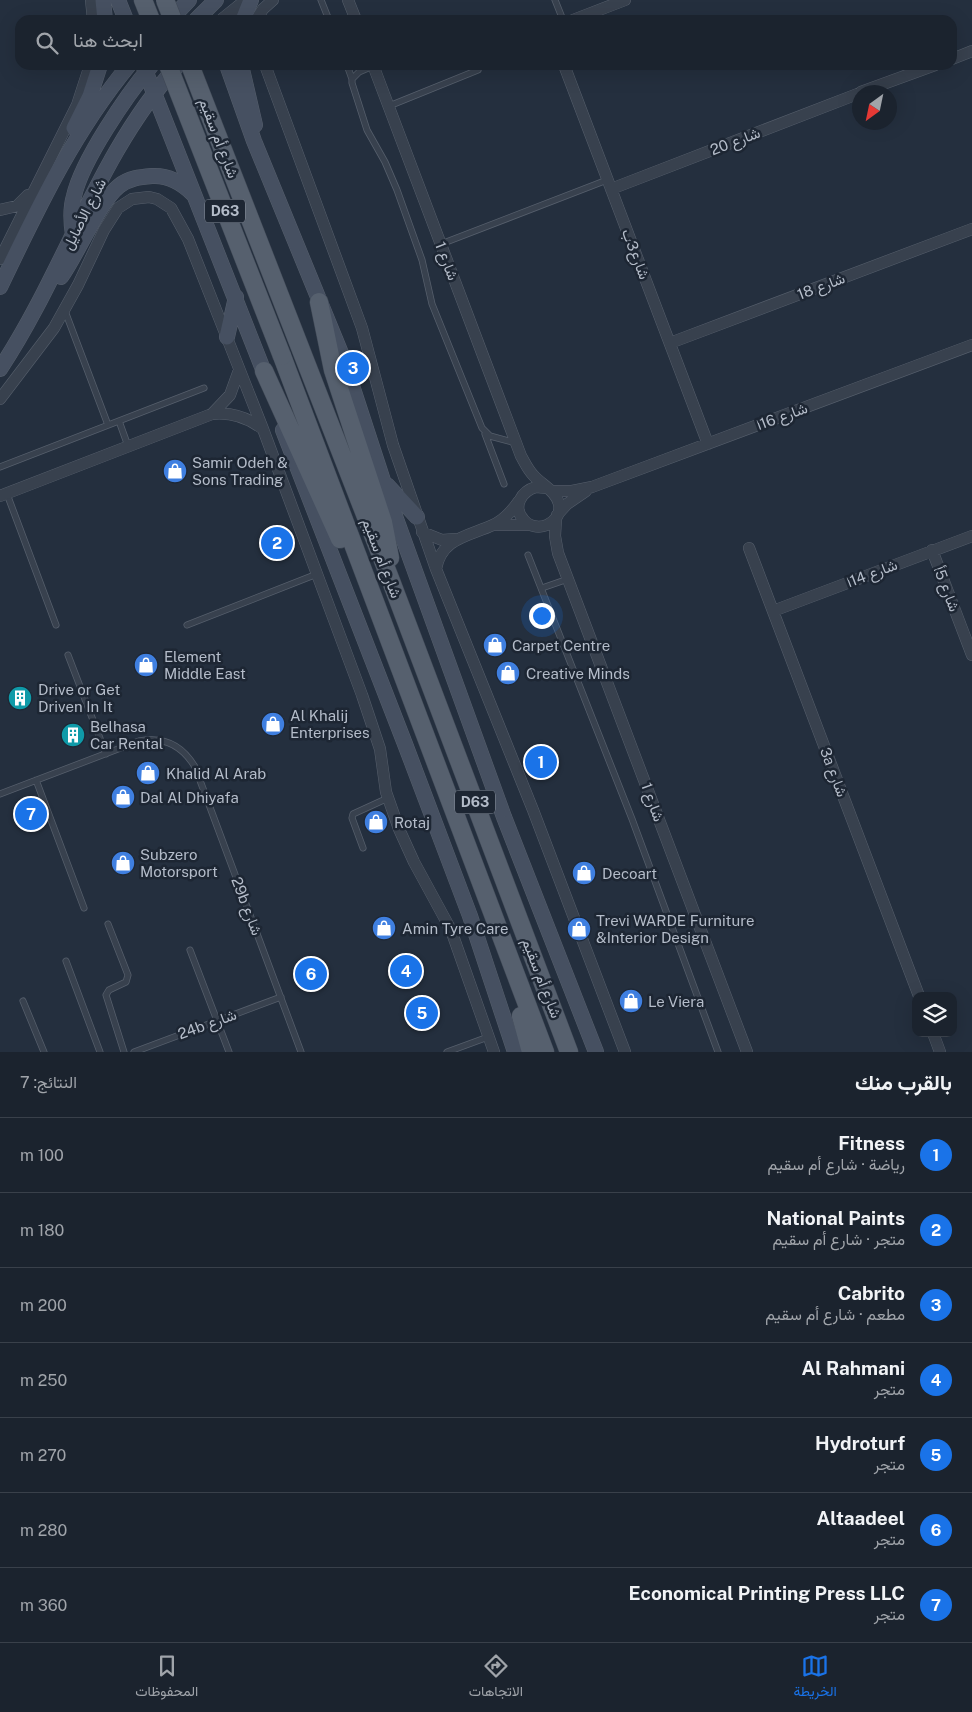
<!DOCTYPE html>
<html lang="ar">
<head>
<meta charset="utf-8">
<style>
	:root { --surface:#1b232e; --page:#282f3a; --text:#f1f3f6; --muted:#a0a4aa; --line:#39404a; --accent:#1a73e8 }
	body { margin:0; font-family:"Public Sans",Vazirmatn,sans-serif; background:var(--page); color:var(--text); direction:rtl }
	.controls { position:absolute; right:15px; bottom:15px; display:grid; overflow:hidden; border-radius:10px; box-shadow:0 5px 20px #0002 }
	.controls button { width:45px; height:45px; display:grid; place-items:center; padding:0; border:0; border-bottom:1px solid var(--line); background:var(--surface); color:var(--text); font:25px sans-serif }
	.compass { position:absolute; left:852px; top:85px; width:45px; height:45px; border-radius:50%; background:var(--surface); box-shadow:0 5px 20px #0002; rotate:213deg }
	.you { position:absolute; left:541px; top:615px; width:18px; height:18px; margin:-12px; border:4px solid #fff; border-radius:50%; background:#1a73e8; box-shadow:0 0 0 8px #1a73e833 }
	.badge { display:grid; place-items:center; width:32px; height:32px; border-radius:50%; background:var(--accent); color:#fff; font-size:16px; font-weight:700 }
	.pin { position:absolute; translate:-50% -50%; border:2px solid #fff; box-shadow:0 1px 5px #0006 }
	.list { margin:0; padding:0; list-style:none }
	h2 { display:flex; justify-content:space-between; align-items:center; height:65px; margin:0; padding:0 20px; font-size:21px }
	h2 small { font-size:16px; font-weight:400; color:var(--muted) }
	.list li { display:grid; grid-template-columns:32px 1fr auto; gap:15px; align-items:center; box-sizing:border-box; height:75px; padding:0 20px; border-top:1px solid var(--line) }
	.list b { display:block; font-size:19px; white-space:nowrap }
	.list p { margin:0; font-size:16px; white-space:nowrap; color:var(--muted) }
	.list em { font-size:16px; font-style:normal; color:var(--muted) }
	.icon { flex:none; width:28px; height:28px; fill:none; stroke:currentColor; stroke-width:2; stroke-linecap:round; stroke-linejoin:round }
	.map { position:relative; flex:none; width:972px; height:1052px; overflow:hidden; direction:ltr }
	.search { position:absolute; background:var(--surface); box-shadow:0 5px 20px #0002; left:15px; right:15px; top:15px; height:55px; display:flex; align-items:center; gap:12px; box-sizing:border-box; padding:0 18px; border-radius:15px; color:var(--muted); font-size:19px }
	.sheet { height:590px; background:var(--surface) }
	nav { display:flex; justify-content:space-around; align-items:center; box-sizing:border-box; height:70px; border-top:1px solid var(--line); background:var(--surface); font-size:14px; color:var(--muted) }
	nav a { display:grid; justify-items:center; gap:2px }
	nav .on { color:var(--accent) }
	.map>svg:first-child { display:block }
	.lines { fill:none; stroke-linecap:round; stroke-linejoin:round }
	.service-casing { stroke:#565f6c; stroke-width:7 }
	.minor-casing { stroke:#565f6c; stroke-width:12 }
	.tertiary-casing { stroke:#565f6c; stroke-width:15 }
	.secondary-casing { stroke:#565f6c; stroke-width:16 }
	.primary-casing { stroke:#414a57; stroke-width:19 }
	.service { stroke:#38414e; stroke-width:5.5 }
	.minor { stroke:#38414e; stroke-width:11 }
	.tertiary { stroke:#38414e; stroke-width:14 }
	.secondary { stroke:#465061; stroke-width:15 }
	.primary { stroke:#56606e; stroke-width:18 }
	.primary-bridge-casing { stroke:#414a57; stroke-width:19; stroke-linecap:butt }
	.primary-bridge { stroke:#56606e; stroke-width:18 }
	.labels { text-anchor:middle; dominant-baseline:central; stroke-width:5; stroke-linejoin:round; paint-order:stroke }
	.shield { fill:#1d2633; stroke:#878f9c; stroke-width:1 }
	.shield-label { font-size:14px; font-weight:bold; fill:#b4bcc9 }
	.street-label { font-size:15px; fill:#b4bcc9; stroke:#1d2633 }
	.poi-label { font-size:15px; fill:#b4bcc9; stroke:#1d2633; text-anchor:start }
</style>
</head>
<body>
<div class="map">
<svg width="972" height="1052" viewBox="0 0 972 1052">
	<rect width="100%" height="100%" fill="#242f3e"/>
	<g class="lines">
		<!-- service casing -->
		<g class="service-casing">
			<path id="service" d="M321 0 329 20
				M555 0 563 20
				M347 65 352 79
				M373 66 359 72 352 79V83L367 130 385 162 397 190 422 260 432 304 482 428 490 436 516 443
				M389 106 478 70
				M441 244 607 180
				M65 311 108 425
				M119 421 128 446
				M485 434 504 484
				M0 467 204 388
				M7 494 56 625
				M528 555 632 819 718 1052
				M542 588 568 579
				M187 625 317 574
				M68 655 106 754
				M36 780 84 908
				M0 794 139 741C164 736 182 745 195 767L301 1052
				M363 848 352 818 353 814 388 798
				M108 924 128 975 126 982 109 990 106 995 124 1052
				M190 950 229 1052
				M66 961 100 1052
				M23 1001 44 1052
				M134 1052 281 997
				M447 1052 488 1037"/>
		</g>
		<!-- minor casing -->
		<g class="minor-casing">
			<path id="minor" d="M91 0 93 20
				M348 0 356 20
				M256 20 263 9 273 0
				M573 20 625 0
				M952 59 972 51
				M265 65 362 328 393 445 436 569 533 810 625 1052
				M373 65 521 456C525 463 528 470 534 476 542 485 556 491 559 504 563 524 535 535 523 519 512 506 522 491 536 487L547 488
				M564 65 708 444
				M861 92 935 65
				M611 189 860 93
				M0 210 17 206 28 195
				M0 259 77 105 90 65
				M670 343 972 229
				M0 399 54 328 78 285 104 230 118 208 132 199 149 197 157 199 171 208 188 239 263 429 362 695 380 749 386 792 399 829 414 862 451 930 494 1052
				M212 414 230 395 239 370
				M552 491H572L592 487 972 345
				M0 496 212 414C231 412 247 417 263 429
				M557 515 567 504 586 491
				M556 519 555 536 558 553 747 1052
				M495 525H529
				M422 532 442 540 455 539
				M749 548 919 996
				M932 550 972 655
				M436 569C441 538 469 536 493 525 504 520 512 511 519 501
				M773 611 972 536
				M933 1033 940 1052"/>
		</g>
		<!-- tertiary casing -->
		<g class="tertiary-casing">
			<path id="tertiary" d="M223 20 248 0"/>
		</g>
		<!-- secondary casing -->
		<g class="secondary-casing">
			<path id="secondary" d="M103 0 105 20
				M118 0 126 20
				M170 20 189 0
				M196 20 216 0
				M243 20 251 0
				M143 65 268 382
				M227 65 254 141 343 358 391 505 504 817 596 1052
				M241 65 255 125
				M74 128 90 96 100 65
				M73 235C71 222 70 209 74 196 82 160 127 95 151 66
				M61 277C78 253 99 202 119 186 129 178 140 177 152 176 168 175 182 183 193 194
				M0 287C38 208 73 133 129 65
				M227 337 236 297
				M0 369C65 271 98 153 178 65
				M283 430 405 744 470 916 515 1052
				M387 485 417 517"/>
		</g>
		<!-- primary casing -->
		<g class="primary-casing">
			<path id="primary" d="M143 0 151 20
				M190 65 391 581 569 1052
				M319 302 333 370 383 522 390 558
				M282 356 545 1052
				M264 371 340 539
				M521 1016 531 1052"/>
		</g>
		<!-- service -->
		<use href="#service" class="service"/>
		<!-- minor -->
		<use href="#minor" class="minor"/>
		<!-- tertiary -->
		<use href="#tertiary" class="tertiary"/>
		<!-- secondary -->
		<use href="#secondary" class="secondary"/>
		<!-- primary -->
		<use href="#primary" class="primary"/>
		<!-- primary-bridge casing -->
		<g class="primary-bridge-casing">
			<path id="primary-bridge" d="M165 0 173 20
				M168 65 282 356"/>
		</g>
		<!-- primary-bridge -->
		<use href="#primary-bridge" class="primary-bridge"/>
	</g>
	<!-- icons -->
	<defs>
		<g id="shop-disc" transform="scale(1.25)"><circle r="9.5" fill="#3f7fe0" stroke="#1d2633"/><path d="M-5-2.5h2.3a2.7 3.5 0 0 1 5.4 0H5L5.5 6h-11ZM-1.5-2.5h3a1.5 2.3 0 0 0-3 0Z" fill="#fff"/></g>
		<g id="building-disc" transform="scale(1.25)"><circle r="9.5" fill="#0f9aa8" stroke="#1d2633"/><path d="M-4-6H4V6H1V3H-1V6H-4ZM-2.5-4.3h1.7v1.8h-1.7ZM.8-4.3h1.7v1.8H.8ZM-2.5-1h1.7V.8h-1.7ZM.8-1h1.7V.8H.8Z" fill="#fff"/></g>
	</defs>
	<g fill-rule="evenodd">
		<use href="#shop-disc" x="175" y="471"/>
		<use href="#shop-disc" x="495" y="645"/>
		<use href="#shop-disc" x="146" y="665"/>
		<use href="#shop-disc" x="508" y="673"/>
		<use href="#building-disc" x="20" y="698"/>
		<use href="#shop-disc" x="273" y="724"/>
		<use href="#building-disc" x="73" y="735"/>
		<use href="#shop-disc" x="148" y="773"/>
		<use href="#shop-disc" x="123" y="797"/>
		<use href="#shop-disc" x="376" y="822"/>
		<use href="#shop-disc" x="123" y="863"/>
		<use href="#shop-disc" x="584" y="873"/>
		<use href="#shop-disc" x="384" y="928"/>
		<use href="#shop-disc" x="579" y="929"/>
		<use href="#shop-disc" x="631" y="1001"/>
	</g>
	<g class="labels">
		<!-- shield labels -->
		<g class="shield">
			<rect x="205" y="199.5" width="40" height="23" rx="4"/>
			<rect x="455" y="790.5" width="40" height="23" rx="4"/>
		</g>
		<g class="shield-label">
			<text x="225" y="211">D63</text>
			<text x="475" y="802">D63</text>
		</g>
		<!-- street labels -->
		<g class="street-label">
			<text transform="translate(219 138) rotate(69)">شارع أم سقيم</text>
			<text transform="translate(735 141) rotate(-21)">شارع 20</text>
			<text transform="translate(84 214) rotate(-63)">شارع الأصايل</text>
			<text transform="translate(636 254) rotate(69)">شارع3ب</text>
			<text transform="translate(447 261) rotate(69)">شارع 1</text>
			<text transform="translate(821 286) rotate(-21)">شارع 18</text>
			<text transform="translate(782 416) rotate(-20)">شارع 16ا</text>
			<text transform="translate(382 558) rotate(69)">شارع أم سقيم</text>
			<text transform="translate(872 573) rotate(-21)">شارع 14ا</text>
			<text transform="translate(947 589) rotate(69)">شارع 5أ</text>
			<text transform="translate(834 772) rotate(69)">3a شارع</text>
			<text transform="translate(653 802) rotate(70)">شارع 1</text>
			<text transform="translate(247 906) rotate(69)">29b شارع</text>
			<text transform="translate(542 978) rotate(69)">شارع أم سقيم</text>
			<text transform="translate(207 1024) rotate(-20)">24b شارع</text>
		</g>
		<!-- poi labels -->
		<g class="poi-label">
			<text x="192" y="462">Samir Odeh &amp;<tspan x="192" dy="17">Sons Trading</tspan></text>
			<text x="512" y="645">Carpet Centre</text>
			<text x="164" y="656">Element<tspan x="164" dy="17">Middle East</tspan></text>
			<text x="526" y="673">Creative Minds</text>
			<text x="38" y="689">Drive or Get<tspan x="38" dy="17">Driven In It</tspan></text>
			<text x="290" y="715">Al Khalij<tspan x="290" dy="17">Enterprises</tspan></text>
			<text x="90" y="726">Belhasa<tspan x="90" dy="17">Car Rental</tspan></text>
			<text x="166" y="773">Khalid Al Arab</text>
			<text x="140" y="797">Dal Al Dhiyafa</text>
			<text x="394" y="822">Rotaj</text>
			<text x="140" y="854">Subzero<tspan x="140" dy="17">Motorsport</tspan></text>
			<text x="602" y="873">Decoart</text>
			<text x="596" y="920">Trevi WARDE Furniture<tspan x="596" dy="17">&amp;Interior Design</tspan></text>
			<text x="402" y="928">Amin Tyre Care</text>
			<text x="648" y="1001">Le Viera</text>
		</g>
	</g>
</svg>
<div class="controls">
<button><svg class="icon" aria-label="layers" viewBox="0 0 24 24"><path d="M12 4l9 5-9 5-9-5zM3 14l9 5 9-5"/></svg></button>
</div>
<svg class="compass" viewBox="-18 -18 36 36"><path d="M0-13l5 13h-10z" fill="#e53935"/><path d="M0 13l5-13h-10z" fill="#a0a4aa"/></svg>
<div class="you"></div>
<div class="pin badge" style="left:541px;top:762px">1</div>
<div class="pin badge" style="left:277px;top:543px">2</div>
<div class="pin badge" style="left:353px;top:368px">3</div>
<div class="pin badge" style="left:406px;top:971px">4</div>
<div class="pin badge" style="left:422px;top:1013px">5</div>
<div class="pin badge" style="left:311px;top:974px">6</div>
<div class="pin badge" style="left:31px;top:814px">7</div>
<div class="search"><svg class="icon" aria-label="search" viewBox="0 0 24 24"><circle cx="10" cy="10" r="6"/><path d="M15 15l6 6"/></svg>ابحث هنا</div>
</div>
<section class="sheet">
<h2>بالقرب منك<small>النتائج: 7</small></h2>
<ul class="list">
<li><span class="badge">1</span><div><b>Fitness</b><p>رياضة · شارع أم سقيم</p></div><em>100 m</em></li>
<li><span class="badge">2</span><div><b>National Paints</b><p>متجر · شارع أم سقيم</p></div><em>180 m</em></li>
<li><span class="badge">3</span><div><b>Cabrito</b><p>مطعم · شارع أم سقيم</p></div><em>200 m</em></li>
<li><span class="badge">4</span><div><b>Al Rahmani</b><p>متجر</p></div><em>250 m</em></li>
<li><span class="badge">5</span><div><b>Hydroturf</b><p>متجر</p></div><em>270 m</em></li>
<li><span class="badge">6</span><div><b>Altaadeel</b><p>متجر</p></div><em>280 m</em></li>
<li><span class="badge">7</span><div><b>Economical Printing Press LLC</b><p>متجر</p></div><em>360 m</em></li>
</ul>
</section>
<nav>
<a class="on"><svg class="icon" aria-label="map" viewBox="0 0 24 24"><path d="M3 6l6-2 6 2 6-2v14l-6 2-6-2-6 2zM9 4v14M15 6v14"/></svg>الخريطة</a>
<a><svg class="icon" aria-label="directions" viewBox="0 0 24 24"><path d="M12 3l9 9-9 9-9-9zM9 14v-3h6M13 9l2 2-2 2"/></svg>الاتجاهات</a>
<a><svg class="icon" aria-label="saved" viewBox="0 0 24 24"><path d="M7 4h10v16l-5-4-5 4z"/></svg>المحفوظات</a>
</nav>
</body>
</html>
